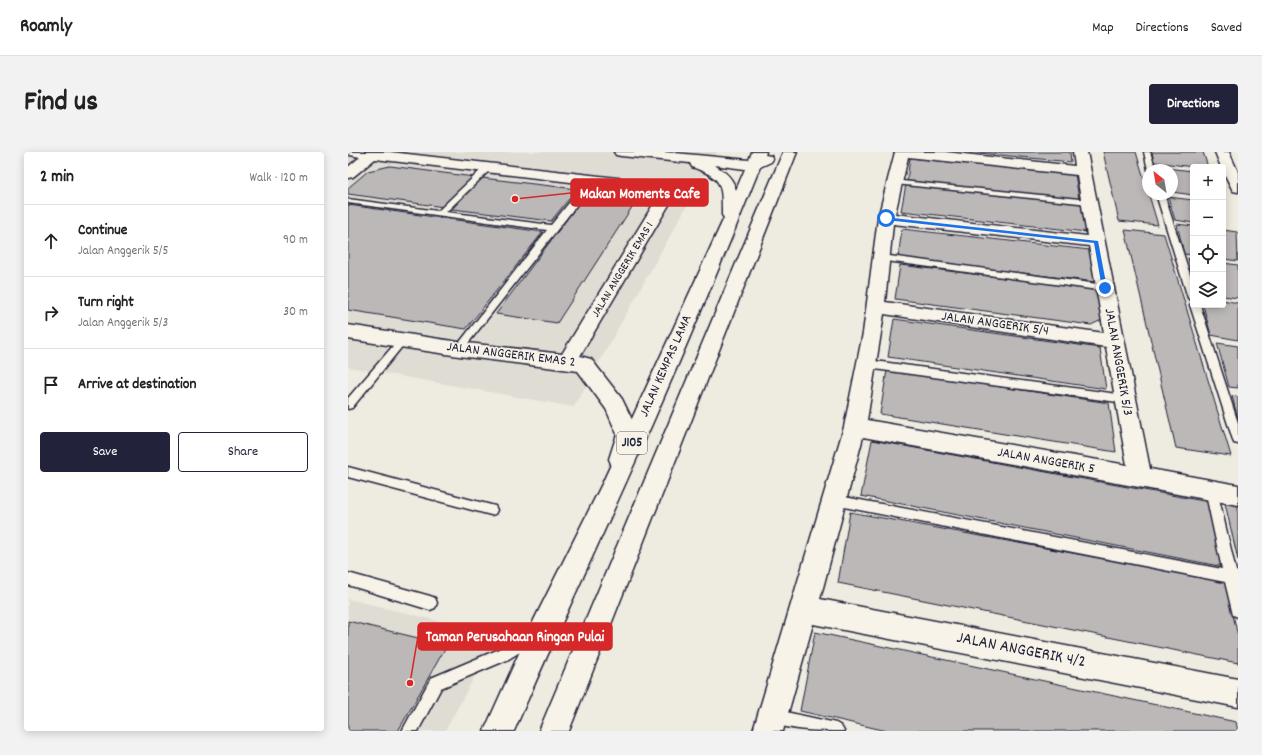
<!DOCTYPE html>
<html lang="en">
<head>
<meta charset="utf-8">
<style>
	:root { --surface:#fff; --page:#f2f2f2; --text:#222; --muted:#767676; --line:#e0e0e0; --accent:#22223b }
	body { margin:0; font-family:Dekko,sans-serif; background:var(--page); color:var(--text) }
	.controls { position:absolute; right:12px; top:12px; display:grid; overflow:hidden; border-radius:4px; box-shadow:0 2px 10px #0003 }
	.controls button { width:36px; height:36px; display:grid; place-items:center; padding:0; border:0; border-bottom:1px solid var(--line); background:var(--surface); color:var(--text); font:20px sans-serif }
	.compass { position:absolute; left:794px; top:12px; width:36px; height:36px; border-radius:50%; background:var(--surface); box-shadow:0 2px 10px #0003; rotate:329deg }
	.stop { position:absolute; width:12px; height:12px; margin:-9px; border:3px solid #1a73e8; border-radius:50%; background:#fff }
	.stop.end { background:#1a73e8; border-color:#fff; box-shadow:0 1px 4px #0008 }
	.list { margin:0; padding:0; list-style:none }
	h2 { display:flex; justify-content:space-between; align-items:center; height:52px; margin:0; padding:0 16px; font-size:17px }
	h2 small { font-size:13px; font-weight:400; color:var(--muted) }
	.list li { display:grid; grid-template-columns:26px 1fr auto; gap:12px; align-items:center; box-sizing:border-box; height:72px; padding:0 16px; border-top:1px solid var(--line) }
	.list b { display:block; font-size:15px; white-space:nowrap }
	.list p { margin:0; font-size:13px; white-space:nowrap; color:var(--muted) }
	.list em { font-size:13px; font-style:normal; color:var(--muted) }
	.actions { display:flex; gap:8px; padding:12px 16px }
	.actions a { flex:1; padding:9px 0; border:1px solid var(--accent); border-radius:4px; text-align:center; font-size:14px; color:var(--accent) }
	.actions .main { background:var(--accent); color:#fff }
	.icon { flex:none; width:22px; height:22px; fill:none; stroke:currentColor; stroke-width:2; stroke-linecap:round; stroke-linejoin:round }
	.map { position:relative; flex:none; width:890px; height:579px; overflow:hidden; border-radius:4px }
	header { display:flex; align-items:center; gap:24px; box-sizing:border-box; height:56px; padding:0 20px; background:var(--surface); border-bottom:1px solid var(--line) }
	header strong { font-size:19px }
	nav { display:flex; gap:22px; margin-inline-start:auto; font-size:14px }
	.intro { display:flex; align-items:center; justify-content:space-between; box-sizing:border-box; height:96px; padding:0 24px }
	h1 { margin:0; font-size:28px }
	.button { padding:10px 18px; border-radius:4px; background:var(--accent); color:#fff; font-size:14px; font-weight:700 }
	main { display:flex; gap:24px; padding:0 24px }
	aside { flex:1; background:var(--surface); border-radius:4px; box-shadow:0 2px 10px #0003 }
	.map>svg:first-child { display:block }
	.built { fill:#dfdcd4 }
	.building { fill:#bbb8b7; stroke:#22223b }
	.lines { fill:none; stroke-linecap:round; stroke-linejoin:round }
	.service-casing { stroke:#22223b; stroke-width:3 }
	.minor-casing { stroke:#22223b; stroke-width:3 }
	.primary-casing { stroke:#22223b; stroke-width:3 }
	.service { fill:#f7f3e8; fill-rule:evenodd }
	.minor { fill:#f7f3e8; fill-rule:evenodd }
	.primary { fill:#f7f3e8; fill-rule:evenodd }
	.route { fill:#1a73e8 }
	.labels { text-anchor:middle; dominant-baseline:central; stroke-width:3; stroke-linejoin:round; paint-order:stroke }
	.far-street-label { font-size:12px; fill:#22223b; stroke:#f7f3e8 }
	.shield { fill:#f7f3e8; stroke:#62616f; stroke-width:1 }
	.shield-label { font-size:13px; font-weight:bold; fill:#22223b }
	.street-label { font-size:14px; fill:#22223b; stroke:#f7f3e8 }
	.near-street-label { font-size:17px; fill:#22223b; stroke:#f7f3e8 }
	.leader { fill:none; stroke:#d62828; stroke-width:1.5 }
	.callout-dot { fill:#d62828; stroke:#f7f3e8; stroke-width:1.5 }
	.callout { fill:#d62828; stroke:#d62828; stroke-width:1.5 }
	.callout-label { font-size:15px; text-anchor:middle; font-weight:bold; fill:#fff }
</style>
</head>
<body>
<header>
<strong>Roamly</strong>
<nav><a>Map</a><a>Directions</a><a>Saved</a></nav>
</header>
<div class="intro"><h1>Find us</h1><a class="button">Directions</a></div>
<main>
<aside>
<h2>2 min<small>Walk · 120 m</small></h2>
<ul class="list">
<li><svg class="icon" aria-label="ahead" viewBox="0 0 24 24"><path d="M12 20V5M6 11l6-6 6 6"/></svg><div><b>Continue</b><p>Jalan Anggerik 5/5</p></div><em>90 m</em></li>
<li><svg class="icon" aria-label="right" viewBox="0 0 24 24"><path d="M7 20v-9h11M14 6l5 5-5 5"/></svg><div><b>Turn right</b><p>Jalan Anggerik 5/3</p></div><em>30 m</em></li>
<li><svg class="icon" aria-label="arrive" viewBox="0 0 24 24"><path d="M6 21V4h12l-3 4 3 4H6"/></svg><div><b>Arrive at destination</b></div></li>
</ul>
<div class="actions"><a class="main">Save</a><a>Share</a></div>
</aside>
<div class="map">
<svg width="890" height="579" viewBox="0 0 890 579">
	<rect width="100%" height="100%" fill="#eeebe1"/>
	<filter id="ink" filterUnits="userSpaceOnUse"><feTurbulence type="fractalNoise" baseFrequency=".025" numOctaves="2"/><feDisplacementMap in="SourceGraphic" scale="8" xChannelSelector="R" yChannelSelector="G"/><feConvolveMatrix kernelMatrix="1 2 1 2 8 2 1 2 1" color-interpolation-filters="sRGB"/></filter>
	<g filter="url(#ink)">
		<!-- built -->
		<path class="built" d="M0 0H369L226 255 0 215Z
			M0 447 149 483 97 579H0Z"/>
		<!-- building -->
		<path class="building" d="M621 0H722L723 10Z
			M755 0H788L810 73 771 69Z
			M804 0H855L860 15H845L806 10Z
			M562 6 727 22 731 47 559 29Z
			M42 14 126 25 96 55 0 42V36L20 19Z
			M809 15 845 19V43L824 40V18H810Z
			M134 26 229 37 203 69 104 57Z
			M558 32 733 51 738 80 553 59Z
			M237 43 288 49 209 171 148 162Z
			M820 45 845 48V71L827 68Z
			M0 53 195 80 118 177 0 158Z
			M829 72 845 74V103L836 102Z
			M554 77 742 98 748 130 550 106Z
			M777 78 816 82 883 304 828 296Z
			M875 78 889 80 890 109 875 107Z
			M840 106 845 107V127Z
			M875 111 890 113V146L875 144Z
			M552 113 754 138 758 166 743 173 547 147Z
			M875 148 890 151V188L863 183 855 153H875Z
			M546 167 752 196 758 237 540 205Z
			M869 191 890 194V236L881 235Z
			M539 218 761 251 768 300 532 262Z
			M884 244 890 245V267Z
			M524 288 861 350 876 415 513 344Z
			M876 347 890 350V408Z
			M502 360 877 429 890 484V511L490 431Z
			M0 469 99 493 50 579H0Z
			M467 480 888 570 890 579H539L452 559Z"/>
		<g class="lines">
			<!-- service casing -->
			<g class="service-casing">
				<path id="service" d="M796 0H802L808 18H800Z
					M137 14H140L144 16 98 60 203 73 242 25H245L249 27 114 199 111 201 106 197 108 195 199 78 0 51V47L90 59Z
					M544 28 741 48 745 50 741 52 547 32 543 30Z
					M808 42H816L845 132V149L840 146Z
					M534 103 757 133 761 136 757 139 531 108 530 106Z
					M845 150V153H852L890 271V292L886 291 885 288 842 153Z
					M54 186 59 189 57 191 4 256 0 257V246L51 187Z
					M519 208 777 243 781 244 782 247 781 250 777 251 519 216 515 215 514 212 515 209Z
					M0 315 143 353 147 354 149 358 147 362 143 363 0 325Z
					M863 333 867 334 869 338 888 419 890 420V465L885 463 877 430 486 353 482 352 480 348 482 344 486 343 874 417 857 338 859 334Z
					M0 421 82 444 87 446 89 451 87 456 82 458 0 433Z
					M188 475 193 477 195 482 193 487 159 508 93 536 70 579H54L83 526 149 498Z
					M424 557 488 571 493 574 496 579C469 579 443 579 419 569L417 564 419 559Z"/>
			</g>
			<!-- minor casing -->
			<g class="minor-casing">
				<path id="minor" d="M0 0H42L278 27 308 32 322 51 232 204 243 207 274 247 291 282 280 314 272 316 264 314 261 307 269 282 258 257 230 219 111 204 0 187V173L111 190 214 202 306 51 298 39 27 7 5 25 0 26V15L12 5 2 3Z
					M547 0H597L727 14 725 0H739L802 317 890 333V353L515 285 472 447 890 527V555L465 472 435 579H405L496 275 515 181 530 66ZM560 5 729 23 739 84 547 62ZM545 72 741 94 756 181 537 150ZM536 162 758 195 779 313 519 268Z
					M867 0H881L890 20V40L885 39 875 19V15H873Z"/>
			</g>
			<!-- primary casing -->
			<g class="primary-casing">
				<path id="primary" d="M266 0H316L401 8 404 0H418L417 3 423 4 425 7 423 10 412 15C369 123 323 231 275 337 239 417 201 498 166 579H136L186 468 254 332 376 66 374 63C374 32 375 26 344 15L342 11 273 4 268 3ZM366 13 397 17 388 38C385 26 377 19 366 13Z
					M435 0H449L221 579H191Z"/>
			</g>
			<!-- service -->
			<use href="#service" class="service"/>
			<!-- minor -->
			<use href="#minor" class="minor"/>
			<!-- primary -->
			<use href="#primary" class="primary"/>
		</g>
	</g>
	<!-- route -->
	<path class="route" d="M536 65 750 89 759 136 757 137 754 136 746 91 538 68Z"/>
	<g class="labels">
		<!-- far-street labels -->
		<g class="far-street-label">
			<text transform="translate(275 118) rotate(-59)">JALAN ANGGERIK EMAS 1</text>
		</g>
		<!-- shield labels -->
		<rect class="shield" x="269" y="280" width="30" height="22" rx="3"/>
		<g class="shield-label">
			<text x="284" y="291">J105</text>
		</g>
		<!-- street labels -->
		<g class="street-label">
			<text transform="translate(647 172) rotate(8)">JALAN ANGGERIK 5/4</text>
			<text transform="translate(163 203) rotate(7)">JALAN ANGGERIK EMAS 2</text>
			<text transform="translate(770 210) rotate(80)">JALAN ANGGERIK 5/3</text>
			<text transform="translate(318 214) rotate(-66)">JALAN KEMPAS LAMA</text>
			<text transform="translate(698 309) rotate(10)">JALAN ANGGERIK 5</text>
		</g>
		<!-- near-street labels -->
		<g class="near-street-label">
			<text transform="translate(673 499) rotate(11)">JALAN ANGGERIK 4/2</text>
		</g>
	</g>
	<!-- callouts -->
	<path class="leader" d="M167 47L223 41M62 531L70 484"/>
	<g class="callout-dot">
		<circle cx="167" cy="47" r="4"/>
		<circle cx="62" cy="531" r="4"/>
	</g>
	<g class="callout">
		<rect x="223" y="27" width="137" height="27" rx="4"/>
		<rect x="70" y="471" width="194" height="27" rx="4"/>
	</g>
	<g class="callout-label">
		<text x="292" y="46">Makan Moments Cafe</text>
		<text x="167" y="489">Taman Perusahaan Ringan Pulai</text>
	</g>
</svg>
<div class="controls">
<button>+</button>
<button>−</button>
<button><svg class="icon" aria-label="locate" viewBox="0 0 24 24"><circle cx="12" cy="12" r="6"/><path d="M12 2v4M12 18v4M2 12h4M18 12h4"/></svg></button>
<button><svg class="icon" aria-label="layers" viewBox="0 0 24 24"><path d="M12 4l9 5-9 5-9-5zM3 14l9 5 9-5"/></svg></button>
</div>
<svg class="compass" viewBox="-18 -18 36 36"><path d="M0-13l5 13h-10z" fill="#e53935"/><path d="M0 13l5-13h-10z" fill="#767676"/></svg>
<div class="stop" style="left:538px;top:66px"></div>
<div class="stop end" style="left:757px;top:136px"></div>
</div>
</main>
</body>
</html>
